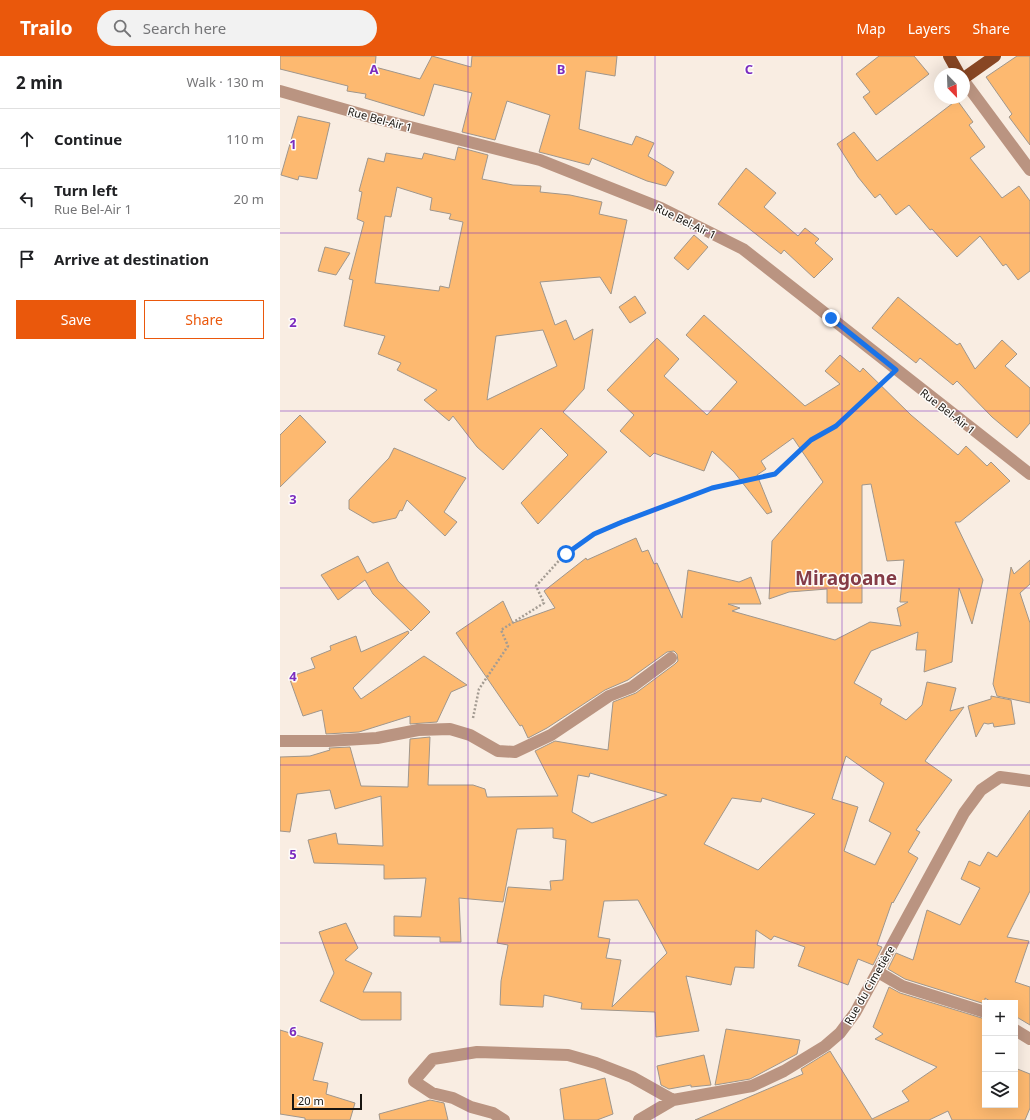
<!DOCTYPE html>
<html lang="en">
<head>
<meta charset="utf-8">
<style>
	:root { --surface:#fff; --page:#f2f2f2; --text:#202124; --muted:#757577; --line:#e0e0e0; --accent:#ea580c }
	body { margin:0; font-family:"Noto Sans",sans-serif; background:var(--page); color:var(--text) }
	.controls { position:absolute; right:12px; bottom:12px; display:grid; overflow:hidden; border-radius:0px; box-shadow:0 4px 16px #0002 }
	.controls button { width:36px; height:36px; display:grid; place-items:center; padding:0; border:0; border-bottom:1px solid var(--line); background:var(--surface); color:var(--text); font:20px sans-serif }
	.compass { position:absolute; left:654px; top:12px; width:36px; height:36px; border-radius:50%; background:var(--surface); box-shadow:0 4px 16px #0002; rotate:157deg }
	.scale { position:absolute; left:12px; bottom:10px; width:70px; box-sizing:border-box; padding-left:4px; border:2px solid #181511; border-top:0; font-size:11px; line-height:14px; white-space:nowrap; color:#181511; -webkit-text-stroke:3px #fefcfa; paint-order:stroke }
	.stop { position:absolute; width:12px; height:12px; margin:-9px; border:3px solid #1a73e8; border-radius:50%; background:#fff }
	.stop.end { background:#1a73e8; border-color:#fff; box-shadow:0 1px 4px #0008 }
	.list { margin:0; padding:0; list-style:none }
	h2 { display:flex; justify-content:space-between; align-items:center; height:52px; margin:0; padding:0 16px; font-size:17px }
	h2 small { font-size:13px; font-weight:400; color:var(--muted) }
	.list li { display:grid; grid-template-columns:26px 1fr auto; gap:12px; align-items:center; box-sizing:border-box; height:60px; padding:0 16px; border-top:1px solid var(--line) }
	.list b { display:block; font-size:15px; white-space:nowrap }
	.list p { margin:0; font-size:13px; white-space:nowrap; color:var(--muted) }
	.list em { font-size:13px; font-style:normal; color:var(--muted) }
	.actions { display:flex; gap:8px; padding:12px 16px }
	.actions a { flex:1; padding:9px 0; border:1px solid var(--accent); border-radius:0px; text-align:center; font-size:14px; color:var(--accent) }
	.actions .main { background:var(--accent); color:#fff }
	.icon { flex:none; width:22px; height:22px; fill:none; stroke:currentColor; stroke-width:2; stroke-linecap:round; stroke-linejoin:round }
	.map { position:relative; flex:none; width:750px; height:1064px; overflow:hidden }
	header { display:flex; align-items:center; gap:24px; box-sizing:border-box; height:56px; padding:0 20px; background:var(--accent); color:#fff }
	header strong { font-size:19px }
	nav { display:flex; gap:22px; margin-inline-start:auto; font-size:14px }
	.search { width:280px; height:36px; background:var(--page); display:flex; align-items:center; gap:10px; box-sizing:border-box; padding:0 14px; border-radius:22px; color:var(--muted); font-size:15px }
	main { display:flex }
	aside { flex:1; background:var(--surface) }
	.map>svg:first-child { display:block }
	.building { fill:#fdb970; stroke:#a0968b; fill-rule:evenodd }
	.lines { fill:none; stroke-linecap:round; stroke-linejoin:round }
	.path { stroke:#a49c93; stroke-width:2.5; stroke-dasharray:2 2; stroke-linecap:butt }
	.minor { stroke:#ba9481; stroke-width:12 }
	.major { stroke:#884623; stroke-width:12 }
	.route { stroke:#1a73e8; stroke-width:5 }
	.grid { fill:none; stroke:#7b2cbf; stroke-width:1; stroke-opacity:0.55 }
	.labels { text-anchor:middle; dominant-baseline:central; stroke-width:3; stroke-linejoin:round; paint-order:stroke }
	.street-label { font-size:11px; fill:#181511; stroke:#fefcfa }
	.town-label { font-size:19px; font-weight:bold; fill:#843c47; stroke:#fefcfa }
	.grid-label { font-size:13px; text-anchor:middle; font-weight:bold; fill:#7b2cbf; stroke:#fefcfa; stroke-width:3; stroke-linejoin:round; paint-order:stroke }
</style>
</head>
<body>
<header>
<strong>Trailo</strong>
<div class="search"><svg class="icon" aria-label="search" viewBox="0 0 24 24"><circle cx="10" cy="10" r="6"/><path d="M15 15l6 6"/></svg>Search here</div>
<nav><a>Map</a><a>Layers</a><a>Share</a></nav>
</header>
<main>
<aside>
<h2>2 min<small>Walk · 130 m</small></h2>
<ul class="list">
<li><svg class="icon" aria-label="ahead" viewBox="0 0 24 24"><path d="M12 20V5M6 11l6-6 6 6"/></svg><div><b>Continue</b></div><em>110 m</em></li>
<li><svg class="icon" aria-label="left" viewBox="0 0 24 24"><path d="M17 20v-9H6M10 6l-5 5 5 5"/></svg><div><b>Turn left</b><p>Rue Bel-Air 1</p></div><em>20 m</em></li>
<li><svg class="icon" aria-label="arrive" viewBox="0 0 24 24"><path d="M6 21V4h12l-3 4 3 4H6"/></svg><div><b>Arrive at destination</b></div></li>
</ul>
<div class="actions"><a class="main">Save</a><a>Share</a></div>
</aside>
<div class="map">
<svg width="750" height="1064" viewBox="0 0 750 1064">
	<rect width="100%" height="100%" fill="#f9ede2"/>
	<!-- building -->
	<path class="building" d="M0 0H96L95 11 140 23 152 0 191 11 192 0H337L335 20 306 15 299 73 352 89 356 80 374 87 368 100 394 116 386 130 367 125 312 102 309 109 259 96 270 59 227 45 215 84 182 76 192 37 154 28 144 60 85 42 86 38 67 35 68 30 0 13Z
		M599 0H634L649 18 596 59 583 41 590 36 576 18Z
		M737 0H750V89L729 61 732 58 706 21Z
		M677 44 693 66 689 69 705 91 690 102 722 142 739 130 750 145V215L738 224 726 208 723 210 700 180 677 201 652 173 650 174 629 149 616 159 600 138 595 142 578 121 557 88 574 76 597 105Z
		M18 60 50 67 37 123 19 120 18 124 1 119Z
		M178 91 208 99 202 123 233 129 261 130 260 136 290 139 322 146 319 158 347 164 331 238 320 221 260 226 275 269 286 264 294 284 313 273 304 333 283 356 327 396 258 468 241 447 288 399 261 372 223 414 197 391 173 360 169 365 144 344 157 334 117 314 121 307 98 298 105 280 64 270 73 224 69 223 84 166 77 163 82 136 79 135 88 102 104 106 106 97 142 103 144 97 175 104ZM117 131 152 142 150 154 171 158 169 163 183 166 169 232 160 230 159 235 95 227 105 160 111 161ZM263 274 277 310 207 344 216 280Z
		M466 112 496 137 484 151 518 180 525 172 539 183 535 187 553 203 534 222 504 194 501 198 438 148Z
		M414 179 428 191 408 214 394 202Z
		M45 191 70 197 56 219 38 215Z
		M355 240 366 257 350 267 339 251Z
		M618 241 677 289 680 287 695 313 722 284 737 298 725 310 750 332V367L737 382 712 361 677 325 673 329 640 302 636 307 592 272Z
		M424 259 525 350 560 328 545 315 560 299 580 316 583 312 631 359 678 399 686 390 707 410 711 406 730 425 680 466H675L703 524 692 568 679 532 672 606 644 616 646 594H636L638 576 591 595 574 627 602 643 600 648 626 664 642 649 647 626 676 632 670 655 684 651 645 705 672 724 636 774 640 776 628 796 638 802 613 847 612 846 597 889 602 891 593 909 578 903 568 929 518 910 525 891 494 880 491 884 476 874 474 912 455 911 451 929 406 920 419 975 376 981 375 956 301 953 302 947 264 939 263 951 220 949 221 925 228 889 217 887 228 831 271 834 270 825 283 824 286 784 273 782V772L237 773 223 846 179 842 181 886H160V881L114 880V860L141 861 146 822 104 823V809L34 807 28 784 56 777 58 788 103 790 101 740 55 753 50 734 17 738 10 776 0 775V701L30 700 50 694 49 692 70 691 81 730 128 731 130 683 150 681 148 729H193L205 733 207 741 278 740 255 695 275 685 328 694 333 646 356 637 395 608 398 605 397 598 394 595 387 596 348 624 325 634 267 672 248 682 242 669 240 670 176 577 223 545 233 567 275 552 264 535 306 502 307 504 356 482 362 496 368 494 374 508 377 507 402 562 408 514 459 526 471 521 481 548H448L460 552 452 555 555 584 590 566 621 570 617 552 628 546H620L624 504 607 505 591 428 582 429V547H547V533L509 536 489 543 492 485 543 426 513 382 481 405 486 413 477 419 492 456 487 458 454 416 432 395 424 415 374 397 370 401 340 375 354 359 327 334 377 282 399 303 384 320 427 359 457 326 406 279ZM566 700 604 727 589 765 611 777 595 809 564 795 578 751 552 743ZM310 717 387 739 312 767 292 756 298 719 309 721ZM452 742 481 746 482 742 535 758 478 814 424 788ZM358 844 387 897 332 951 341 904 326 902 330 883 318 881 324 845Z
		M20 359 46 386 0 431V379Z
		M114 392 186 422 164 456 177 466 165 480 127 444 122 455 120 454 116 462 93 467 69 453V444L109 402Z
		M78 500 87 517 108 506 118 525 150 556 131 575 93 538 85 524 58 544 41 519Z
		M750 504V528L740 537 750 567V647L717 640 713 628 731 511 734 518Z
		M128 575 129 577 73 632 81 643 144 600 187 629 171 636 157 666 130 668V660L79 676 46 678 42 654 23 660 9 621 35 612 31 602 51 594 50 590 76 580 81 596Z
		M711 640 731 644 735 668 714 671 713 667 708 668 704 667 696 681 688 650 711 643Z
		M750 754V835L727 881 749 885 735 926 750 931V969L735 960V947H713L705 942V948L625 923 608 913 616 897 633 904 647 854 680 869 700 832 681 823 689 805 700 810 708 796 717 801Z
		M66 867 78 892 65 904 92 917 83 936H121V964H81L40 945 54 917 39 876Z
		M609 931 620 937 705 963V1049H735V1012L750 1018V1052L745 1064H672L668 1055 649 1064H415L523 1018 521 1013 550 995 592 1063 629 1045 622 1035 657 1011 595 983 603 978 593 971Z
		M446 973 520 984 517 998 470 1023 435 1029Z
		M0 974 43 987 33 1024 48 1027 46 1038 75 1047 70 1064H25V1062L0 1058Z
		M424 999 431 1029 411 1031V1029L389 1033 381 1029 377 1010Z
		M325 1022 333 1058 317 1064H284L280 1033Z
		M150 1044 164 1047 168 1064H100L99 1058Z"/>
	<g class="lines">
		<!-- path -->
		<path class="path" d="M193 662 199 633 228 590 221 574 264 547 256 530 285 498 314 478 342 465 432 432 495 418 531 384 555 370 604 326"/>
		<!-- minor -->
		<path class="minor" d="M684 25 750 114
			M0 35 91 61 260 104 381 152 463 193 750 418
			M0 685H48L97 682 138 674 170 673 190 679 218 695 235 696 271 679 329 640 352 631 391 602
			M598 916 622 930 705 956
			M735 974 750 983
			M224 1064 213 1057 191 1051 173 1042 152 1037 134 1025 153 1003 197 996 288 999 316 1007 352 1021 393 1044
			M359 1064 393 1044 472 1030 504 1015 545 990 560 977 575 957 684 757 701 734 720 721 750 725"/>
		<!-- major -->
		<path class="major" d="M669 0 679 18
			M684 22 715 0"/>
	</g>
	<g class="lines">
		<!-- route -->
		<path class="route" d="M286 498 314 478 342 466 432 432 495 418 531 384 556 370 616 314 551 262"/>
	</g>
	<!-- grid -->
	<path class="grid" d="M188 0V1064M375 0V1064M562 0V1064M0 177H750M0 355H750M0 532H750M0 709H750M0 887H750"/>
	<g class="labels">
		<!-- street labels -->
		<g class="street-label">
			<text transform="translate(100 63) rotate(15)">Rue Bel-Air 1</text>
			<text transform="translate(406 165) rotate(26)">Rue Bel-Air 1</text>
			<text transform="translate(668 355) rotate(38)">Rue Bel-Air 1</text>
			<text transform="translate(589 929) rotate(-60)">Rue du Cimetière</text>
		</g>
		<!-- town labels -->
		<g class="town-label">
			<text x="566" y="522">Miragoane</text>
		</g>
	</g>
	<g class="grid-label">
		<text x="94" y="18">A</text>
		<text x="281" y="18">B</text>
		<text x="469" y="18">C</text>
		<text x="13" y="93">1</text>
		<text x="13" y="271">2</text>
		<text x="13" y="448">3</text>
		<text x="13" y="625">4</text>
		<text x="13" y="803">5</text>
		<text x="13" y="980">6</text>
	</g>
</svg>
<div class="controls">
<button>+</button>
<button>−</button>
<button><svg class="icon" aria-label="layers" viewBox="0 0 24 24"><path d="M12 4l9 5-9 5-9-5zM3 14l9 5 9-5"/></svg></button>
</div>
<svg class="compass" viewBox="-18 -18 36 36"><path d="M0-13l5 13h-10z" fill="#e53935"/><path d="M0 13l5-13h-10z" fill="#757577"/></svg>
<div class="scale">20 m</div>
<div class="stop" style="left:286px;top:498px"></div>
<div class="stop end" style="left:551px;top:262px"></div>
</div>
</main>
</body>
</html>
